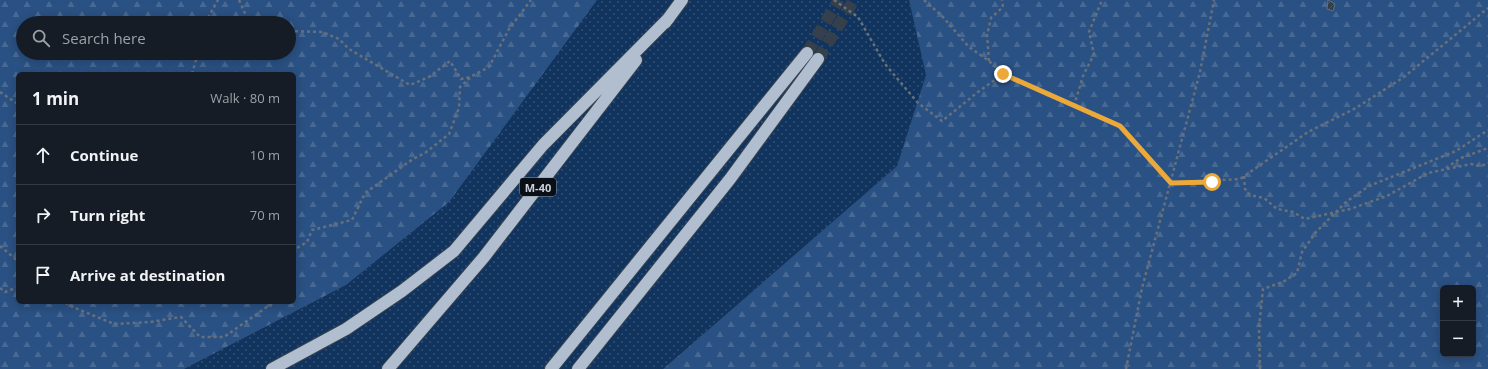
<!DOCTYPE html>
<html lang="en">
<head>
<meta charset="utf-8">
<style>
	:root { --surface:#151c26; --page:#222932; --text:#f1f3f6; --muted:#9da1a7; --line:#343a43 }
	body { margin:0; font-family:"Open Sans",sans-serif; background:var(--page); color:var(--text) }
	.controls { position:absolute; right:12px; bottom:12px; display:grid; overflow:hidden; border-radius:6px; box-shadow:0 2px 10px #0003 }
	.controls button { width:36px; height:36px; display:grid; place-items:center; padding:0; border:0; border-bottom:1px solid var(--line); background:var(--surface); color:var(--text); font:20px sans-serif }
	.stop { position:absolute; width:12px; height:12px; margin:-9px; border:3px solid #eca93a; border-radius:50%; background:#fff }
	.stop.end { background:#eca93a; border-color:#fff; box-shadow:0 1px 4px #0008 }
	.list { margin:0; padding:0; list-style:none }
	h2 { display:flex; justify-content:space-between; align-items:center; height:52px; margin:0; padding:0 16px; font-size:17px }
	h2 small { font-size:13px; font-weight:400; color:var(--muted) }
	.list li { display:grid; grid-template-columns:26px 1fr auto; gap:12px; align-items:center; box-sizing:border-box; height:60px; padding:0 16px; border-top:1px solid var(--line) }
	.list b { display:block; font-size:15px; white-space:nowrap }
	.list em { font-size:13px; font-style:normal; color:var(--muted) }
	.icon { flex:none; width:22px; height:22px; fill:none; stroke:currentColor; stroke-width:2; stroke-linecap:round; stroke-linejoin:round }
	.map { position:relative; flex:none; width:1488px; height:369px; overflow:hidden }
	.search { position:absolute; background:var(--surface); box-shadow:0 2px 10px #0003; left:16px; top:16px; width:280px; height:44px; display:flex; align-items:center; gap:10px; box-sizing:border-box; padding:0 14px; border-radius:22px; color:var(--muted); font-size:15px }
	.panel { position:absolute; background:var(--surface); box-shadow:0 2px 10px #0003; left:16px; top:72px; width:280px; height:232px; border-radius:6px }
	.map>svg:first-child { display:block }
	.grass { fill:url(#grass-dots) }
	.forest { fill:url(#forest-firs); fill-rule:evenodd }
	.building { fill:url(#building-hatch); stroke:#636f7f }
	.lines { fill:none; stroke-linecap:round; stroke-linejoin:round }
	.motorway-tunnel { stroke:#36404c; stroke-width:12; stroke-dasharray:12 6; stroke-linecap:butt }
	.motorway-casing { stroke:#38424e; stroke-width:14 }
	.path { stroke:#67707b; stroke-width:2.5; stroke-dasharray:3 3; stroke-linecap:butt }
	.motorway { stroke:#b0becf; stroke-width:12 }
	.route { stroke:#eca93a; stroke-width:5 }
	.labels { text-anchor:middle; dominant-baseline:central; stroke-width:3; stroke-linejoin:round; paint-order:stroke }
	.shield { fill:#0a0f15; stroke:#9198a0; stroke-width:1 }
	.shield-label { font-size:11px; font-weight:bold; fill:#cbd2db }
</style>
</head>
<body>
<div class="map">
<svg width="1488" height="369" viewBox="0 0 1488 369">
	<defs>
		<pattern id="grass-dots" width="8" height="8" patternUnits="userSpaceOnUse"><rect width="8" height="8" fill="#11345e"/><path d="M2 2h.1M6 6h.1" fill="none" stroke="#325074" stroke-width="1.8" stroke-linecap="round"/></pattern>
		<pattern id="forest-firs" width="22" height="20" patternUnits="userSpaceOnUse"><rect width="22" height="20" fill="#2a5183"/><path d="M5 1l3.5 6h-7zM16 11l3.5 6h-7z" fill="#486994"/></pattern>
		<pattern id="building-hatch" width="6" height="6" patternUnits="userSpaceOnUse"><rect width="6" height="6" fill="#323d4b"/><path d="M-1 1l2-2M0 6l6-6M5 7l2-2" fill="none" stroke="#4e5864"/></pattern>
	</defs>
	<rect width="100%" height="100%" fill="#1c2633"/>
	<!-- grass -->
	<path class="grass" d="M594 0H909L927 75 897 166 663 369H184L346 285Z"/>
	<!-- forest -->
	<path class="forest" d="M0 0H597L449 202 346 285 184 369H0ZM23 23H289V53H23ZM18 74H294V302H18Z
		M909 0H1488V369H663L897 166 926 75ZM1443 288H1473V354H1443Z"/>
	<!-- building -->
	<path class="building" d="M1328 0 1335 4 1333 11 1327 9Z"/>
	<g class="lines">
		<!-- motorway-tunnel -->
		<path class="motorway-tunnel" d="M807 53 839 0
			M818 59 854 0"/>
		<!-- motorway casing -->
		<g class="motorway-casing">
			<path id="motorway" d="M665 23 682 0
				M272 369 346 329 402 291 454 251 543 145 669 18
				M388 369 484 257 636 60
				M551 369 807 53
				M578 369 730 179 818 59"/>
		</g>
		<!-- path -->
		<path class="path" d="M239 0 248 20 256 23
			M834 0 858 17 885 64 918 103 942 121 978 92 1003 74 1120 126 1171 183 1240 179 1308 132 1356 108 1404 77 1488 8
			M924 0 942 16 969 47 989 61 1003 74
			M205 23 218 0
			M289 31 322 32 339 39 349 49 410 85 429 77 450 61 461 79 470 77
			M989 61 987 35 991 18 1003 7 1002 0
			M192 74 198 53
			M0 92 18 104
			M1074 106 1083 76 1094 54 1089 32 1102 0
			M1446 168 1461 158 1488 148
			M1244 176 1245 189 1250 195 1264 198 1277 209 1293 212 1305 219 1350 209 1387 196 1428 173 1471 164 1481 166 1488 163
			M0 246 18 261
			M294 253 297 248 307 242 312 230 352 220 365 193 413 159 425 153 449 134 459 108 460 87 472 76 489 67 509 29 531 0
			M0 288 5 292 18 287
			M66 302 68 305 114 324 150 322 181 317 200 337H224L274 302
			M1126 369 1142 288 1200 72 1214 0
			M1260 369 1259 328 1263 289 1283 282 1297 273 1302 252 1316 232 1346 202 1369 186 1456 151 1488 130"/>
		<!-- motorway -->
		<use href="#motorway" class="motorway"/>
	</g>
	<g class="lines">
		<!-- route -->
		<path class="route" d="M1003 74 1120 126 1171 183 1212 182"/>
	</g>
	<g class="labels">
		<!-- shield labels -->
		<rect class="shield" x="520" y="178" width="36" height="18" rx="3"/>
		<g class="shield-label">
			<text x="538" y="187">M-40</text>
		</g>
	</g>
</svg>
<div class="controls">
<button>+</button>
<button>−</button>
</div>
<div class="stop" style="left:1212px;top:182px"></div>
<div class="stop end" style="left:1003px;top:74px"></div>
<div class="search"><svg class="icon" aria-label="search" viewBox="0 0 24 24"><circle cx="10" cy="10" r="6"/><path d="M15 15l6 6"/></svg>Search here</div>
<section class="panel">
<h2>1 min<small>Walk · 80 m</small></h2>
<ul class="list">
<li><svg class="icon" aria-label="ahead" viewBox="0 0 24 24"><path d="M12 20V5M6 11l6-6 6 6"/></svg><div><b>Continue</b></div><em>10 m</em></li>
<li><svg class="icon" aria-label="right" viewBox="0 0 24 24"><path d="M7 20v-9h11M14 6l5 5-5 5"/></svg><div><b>Turn right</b></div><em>70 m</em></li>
<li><svg class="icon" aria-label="arrive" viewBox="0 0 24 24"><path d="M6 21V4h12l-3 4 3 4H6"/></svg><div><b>Arrive at destination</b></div></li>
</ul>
</section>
</div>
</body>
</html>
